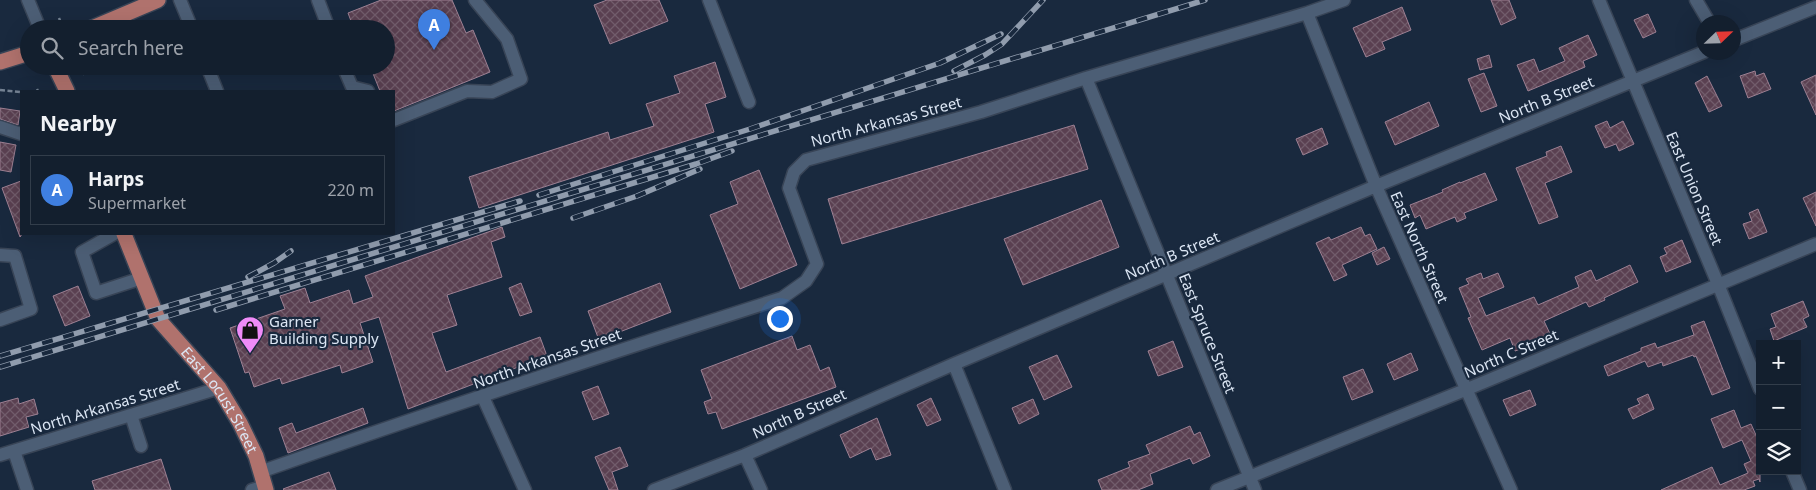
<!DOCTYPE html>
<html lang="en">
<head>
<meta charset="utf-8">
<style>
	:root { --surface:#131f2e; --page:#1c2736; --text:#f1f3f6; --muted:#9da2aa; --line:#323d4a; --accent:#ef8bf7 }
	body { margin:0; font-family:"Noto Sans",sans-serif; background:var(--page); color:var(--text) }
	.controls { position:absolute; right:15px; bottom:15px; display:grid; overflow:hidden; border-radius:0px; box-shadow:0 5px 20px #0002 }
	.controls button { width:45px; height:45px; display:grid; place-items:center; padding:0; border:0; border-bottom:1px solid var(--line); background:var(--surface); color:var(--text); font:25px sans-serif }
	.compass { position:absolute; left:1696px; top:15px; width:45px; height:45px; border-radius:50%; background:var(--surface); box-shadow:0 5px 20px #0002; rotate:67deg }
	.you { position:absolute; left:779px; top:318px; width:18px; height:18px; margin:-12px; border:4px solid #fff; border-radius:50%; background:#1a73e8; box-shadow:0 0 0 8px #1a73e833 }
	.badge { display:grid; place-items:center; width:32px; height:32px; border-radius:50%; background:var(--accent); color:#fff; font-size:16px; font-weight:700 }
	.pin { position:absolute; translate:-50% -41px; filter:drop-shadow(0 1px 2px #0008) }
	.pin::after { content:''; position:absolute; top:26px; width:18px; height:15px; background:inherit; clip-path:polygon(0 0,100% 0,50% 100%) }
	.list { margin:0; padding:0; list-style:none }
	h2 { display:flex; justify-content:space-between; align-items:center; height:65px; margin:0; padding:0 20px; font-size:21px }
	h2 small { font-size:16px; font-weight:400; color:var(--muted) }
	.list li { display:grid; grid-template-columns:32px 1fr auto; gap:15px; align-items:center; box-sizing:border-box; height:70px; margin:0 10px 10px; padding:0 10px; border:1px solid var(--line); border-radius:0px }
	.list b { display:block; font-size:19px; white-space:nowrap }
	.list p { margin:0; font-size:16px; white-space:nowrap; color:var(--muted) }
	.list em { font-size:16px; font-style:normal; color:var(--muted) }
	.icon { flex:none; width:28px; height:28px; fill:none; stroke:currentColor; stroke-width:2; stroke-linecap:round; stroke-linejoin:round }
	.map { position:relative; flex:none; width:1816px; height:490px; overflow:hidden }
	.search { position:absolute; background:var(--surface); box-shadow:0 5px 20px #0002; left:20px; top:20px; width:375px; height:55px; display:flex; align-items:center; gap:12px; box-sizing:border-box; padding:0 18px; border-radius:28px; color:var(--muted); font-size:19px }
	.panel { position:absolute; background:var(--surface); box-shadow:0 5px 20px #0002; left:20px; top:90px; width:375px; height:145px; border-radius:0px }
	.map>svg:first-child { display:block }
	.building { fill:url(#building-cross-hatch); stroke:#9d8093 }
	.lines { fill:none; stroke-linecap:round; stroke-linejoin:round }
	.minor-casing { stroke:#384456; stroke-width:15 }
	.major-casing { stroke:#384456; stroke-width:18 }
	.path { stroke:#738192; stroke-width:2.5; stroke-dasharray:5 2.5; stroke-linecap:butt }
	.minor { stroke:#4c5e75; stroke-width:12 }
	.major { stroke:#b0726d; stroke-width:15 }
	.rail-casing { stroke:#909cad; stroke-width:5.5 }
	.rail { stroke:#19293e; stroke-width:4; stroke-dasharray:11; stroke-linecap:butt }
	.labels { text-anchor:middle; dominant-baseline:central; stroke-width:4.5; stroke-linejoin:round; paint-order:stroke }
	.street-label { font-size:15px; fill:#dce6f4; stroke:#19293e }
	.poi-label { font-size:15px; fill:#dce6f4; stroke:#19293e; text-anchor:start }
</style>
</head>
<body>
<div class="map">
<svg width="1816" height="490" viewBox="0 0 1816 490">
	<defs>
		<pattern id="building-cross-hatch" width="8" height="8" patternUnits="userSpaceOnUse" patternTransform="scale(1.25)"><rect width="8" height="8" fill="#5a4051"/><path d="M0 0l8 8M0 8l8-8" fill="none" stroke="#715c6b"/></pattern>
	</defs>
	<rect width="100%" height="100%" fill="#19293e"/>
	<!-- building -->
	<path class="building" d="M381 0H452L466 33 473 30 490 72 394 111V91H380L370 66H386V29H354L348 13Z
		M607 0H659L668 21 610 44 594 5Z
		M1491 0H1509L1516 18 1501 25Z
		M1402 7 1411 30 1382 42 1385 49 1366 57 1353 28Z
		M1648 14 1656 32 1643 38 1634 20Z
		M1588 35 1597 55 1583 61 1585 67 1528 91 1517 65 1534 59 1539 72 1565 61 1559 48Z
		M1489 55 1492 67 1480 70 1477 59Z
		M715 62 726 97 705 104 714 132 479 208 469 177 608 132 610 140 654 126 646 104 680 93 674 76Z
		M1755 71 1756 76 1764 73 1771 89 1748 98 1740 76Z
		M1484 73 1497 106 1481 112 1468 79Z
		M1816 75V115L1801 82Z
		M1707 76 1722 106 1709 112 1695 83Z
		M1429 102 1439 126 1395 145 1385 122Z
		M0 108 20 111 18 125 0 119Z
		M1607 121 1610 128 1623 121 1634 144 1619 151 1616 144 1605 148 1595 126Z
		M1074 125 1088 169 842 244 828 199Z
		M1322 128 1328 144 1303 155 1296 139Z
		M0 142 16 145 11 172 0 170Z
		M1561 146 1572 172 1545 183 1558 217 1539 224 1516 168 1547 156 1546 152Z
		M759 170 797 265 740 289 710 215 738 204 730 182Z
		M1485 173 1497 200 1464 213 1466 218 1457 222 1455 217 1426 229 1420 215 1415 218 1410 205 1443 192 1442 190 1460 182V183Z
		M21 181V236L20 237 2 188Z
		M1816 192V226L1803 198Z
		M1101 200 1119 247 1023 285 1004 239Z
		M1758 209 1767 232 1749 239 1743 224 1752 221 1749 213Z
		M502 227 505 237 491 242 502 277 447 295 457 325 432 333 446 372 540 337 547 356 408 409 379 317 360 323 373 362 342 373 340 365 282 384 280 378 254 387 249 372 245 373 230 328 285 309 280 296 305 288 310 303 349 290 353 304 373 297 365 276Z
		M1361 227 1365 236 1370 234 1377 249 1342 265 1347 275 1334 281 1316 243 1329 237 1331 240Z
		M1682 240 1691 262 1666 272 1660 257 1667 254 1664 248Z
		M1384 247 1390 259 1377 265 1372 253Z
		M1630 265 1638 282 1604 298 1605 300 1589 307 1586 302 1544 321 1552 338 1515 351 1510 338 1482 350 1468 318 1471 317 1459 288 1469 284 1466 279 1481 273 1483 279 1498 273 1504 287 1478 298 1486 316 1534 297 1538 305 1579 287 1575 277 1591 270 1596 281Z
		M521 283 532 312 520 316 509 288Z
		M660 283 671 312 599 340 588 311Z
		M78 286 90 316 65 326 53 296Z
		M1803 301 1809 316 1803 319 1807 327 1774 341 1770 329 1776 327 1771 314Z
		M1704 321 1730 388 1712 395 1696 356 1694 357 1693 355 1663 366 1662 362 1648 367 1645 361 1608 376 1604 366 1641 351V348L1655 343 1657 348 1694 335 1691 326Z
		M792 336 797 350 810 345 820 371 829 367 836 387 722 429 716 412 708 414 704 402 712 399 701 370Z
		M1173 341 1183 367 1158 376 1148 351Z
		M1411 353 1418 370 1394 380 1387 364Z
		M1057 355 1072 387 1044 400 1029 367Z
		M1363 369 1373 392 1352 400 1343 377Z
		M598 386 609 414 593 420 582 392Z
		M1530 390 1536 405 1510 416 1503 400Z
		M1648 394 1654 409 1633 419 1628 409 1640 404 1637 399Z
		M18 398 19 404 34 399 38 414 26 417 29 427 0 436V403Z
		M931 398 941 420 927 426 917 405Z
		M1033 399 1039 414 1019 424 1012 408Z
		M363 408 368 423 288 453 279 428 292 423 296 433Z
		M1734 410 1741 428 1751 424 1760 444V482L1759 479 1753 481 1755 486 1744 490H1661L1712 467 1720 485 1748 473 1744 464 1751 461 1742 440 1723 448 1711 419Z
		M877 418 891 455 876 460 871 448 850 458 840 435Z
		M1190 426 1194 435 1200 432 1210 456 1193 464 1190 458 1150 474 1153 484 1138 490H1102L1098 480 1130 467 1128 462 1150 454 1146 445Z
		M620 447 628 466 612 472 618 490H609L595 457Z
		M161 459 171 490H95L92 481Z
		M329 472 336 490H284L283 489Z"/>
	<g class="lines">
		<!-- minor casing -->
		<g class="minor-casing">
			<path id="minor" d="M28 0 40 29
				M180 0 192 29
				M318 0 329 29
				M709 0 749 102
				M1599 0 1718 284 1760 389
				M1696 0 1709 22
				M1307 13 1376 186 1511 490
				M1734 40 1816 7
				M207 66 217 91
				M343 66 352 87 368 91
				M1086 78 1255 490
				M394 120 467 91 492 92 521 79 507 39 475 0
				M0 127 21 134
				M114 234 82 252 96 293 142 278
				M0 255 15 256 31 309 0 320
				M954 364 1005 490
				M483 397 525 490
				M131 415 141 446
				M14 451 27 490
				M0 455 219 388
				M745 455 761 490
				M1792 471 1800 490
				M260 472C433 411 607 354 782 298L806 281 817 264 789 188 794 172 806 160 981 112 1086 78 1307 13 1344 0
				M252 490 265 486
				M654 490 745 455 954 364 1376 186 1704 52
				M1217 490 1465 390 1816 244"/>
		</g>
		<!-- major casing -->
		<g class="major-casing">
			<g id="major">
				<path d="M90 29 158 0"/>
				<path d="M0 62 29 53"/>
				<path d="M55 66 67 91"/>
				<path id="s1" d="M124 234 158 319 219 388 240 423 256 456 266 490"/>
			</g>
		</g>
		<!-- path -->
		<path class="path" d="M59 18 61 23
			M83 74 87 73 85 69
			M37 89 38 91
			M0 90 21 92"/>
		<!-- minor -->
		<use href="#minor" class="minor"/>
		<!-- major -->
		<use href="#major" class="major"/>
		<!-- rail casing -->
		<g class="rail-casing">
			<path id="rail" d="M954 71 985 55 1002 44 1043 0
				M539 195 750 129 908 74 940 63 1001 34
				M573 218 637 196 700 169
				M248 277 274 263 291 251
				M216 310 696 164 732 151
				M0 356 520 201
				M0 367 1205 0"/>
		</g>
		<!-- rail -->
		<use href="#rail" class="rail"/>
	</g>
	<!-- icons -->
	<defs>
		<g id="shop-pin" transform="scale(1.4375)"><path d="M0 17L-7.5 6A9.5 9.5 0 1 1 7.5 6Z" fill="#ef8bf7" stroke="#19293e"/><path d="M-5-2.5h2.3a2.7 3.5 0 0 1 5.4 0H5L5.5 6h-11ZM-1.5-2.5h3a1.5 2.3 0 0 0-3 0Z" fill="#111"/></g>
	</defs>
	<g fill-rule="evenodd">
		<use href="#shop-pin" x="250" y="330"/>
	</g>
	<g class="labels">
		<!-- street labels -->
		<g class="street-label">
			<text transform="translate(1546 99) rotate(-22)">North B Street</text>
			<text transform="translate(886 121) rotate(-15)">North Arkansas Street</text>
			<text transform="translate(1695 188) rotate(67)">East Union Street</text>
			<text transform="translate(1420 247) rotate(66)">East North Street</text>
			<text transform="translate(1172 255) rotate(-23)">North B Street</text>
			<text transform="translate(1208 333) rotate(68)">East Spruce Street</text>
			<text transform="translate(1511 353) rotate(-23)">North C Street</text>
			<text transform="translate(547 358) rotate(-19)">North Arkansas Street</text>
			<text stroke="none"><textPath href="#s1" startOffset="194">East Locust Street</textPath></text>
			<text transform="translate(105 406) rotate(-17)">North Arkansas Street</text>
			<text transform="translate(799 413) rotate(-24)">North B Street</text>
		</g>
		<!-- poi labels -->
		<g class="poi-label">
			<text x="269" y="321">Garner<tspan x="269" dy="17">Building Supply</tspan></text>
		</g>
	</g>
</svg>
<div class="controls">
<button>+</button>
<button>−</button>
<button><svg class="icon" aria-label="layers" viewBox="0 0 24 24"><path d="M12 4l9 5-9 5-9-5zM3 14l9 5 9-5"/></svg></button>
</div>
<svg class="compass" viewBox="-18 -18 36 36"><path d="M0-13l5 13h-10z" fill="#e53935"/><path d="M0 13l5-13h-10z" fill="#9da2aa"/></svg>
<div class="you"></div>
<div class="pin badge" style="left:434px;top:50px;background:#3f7fe0">A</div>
<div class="search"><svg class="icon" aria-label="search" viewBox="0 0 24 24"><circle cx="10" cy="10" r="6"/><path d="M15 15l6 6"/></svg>Search here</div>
<section class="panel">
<h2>Nearby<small></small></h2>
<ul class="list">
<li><span class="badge" style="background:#3f7fe0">A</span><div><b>Harps</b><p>Supermarket</p></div><em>220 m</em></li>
</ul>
</section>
</div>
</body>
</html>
